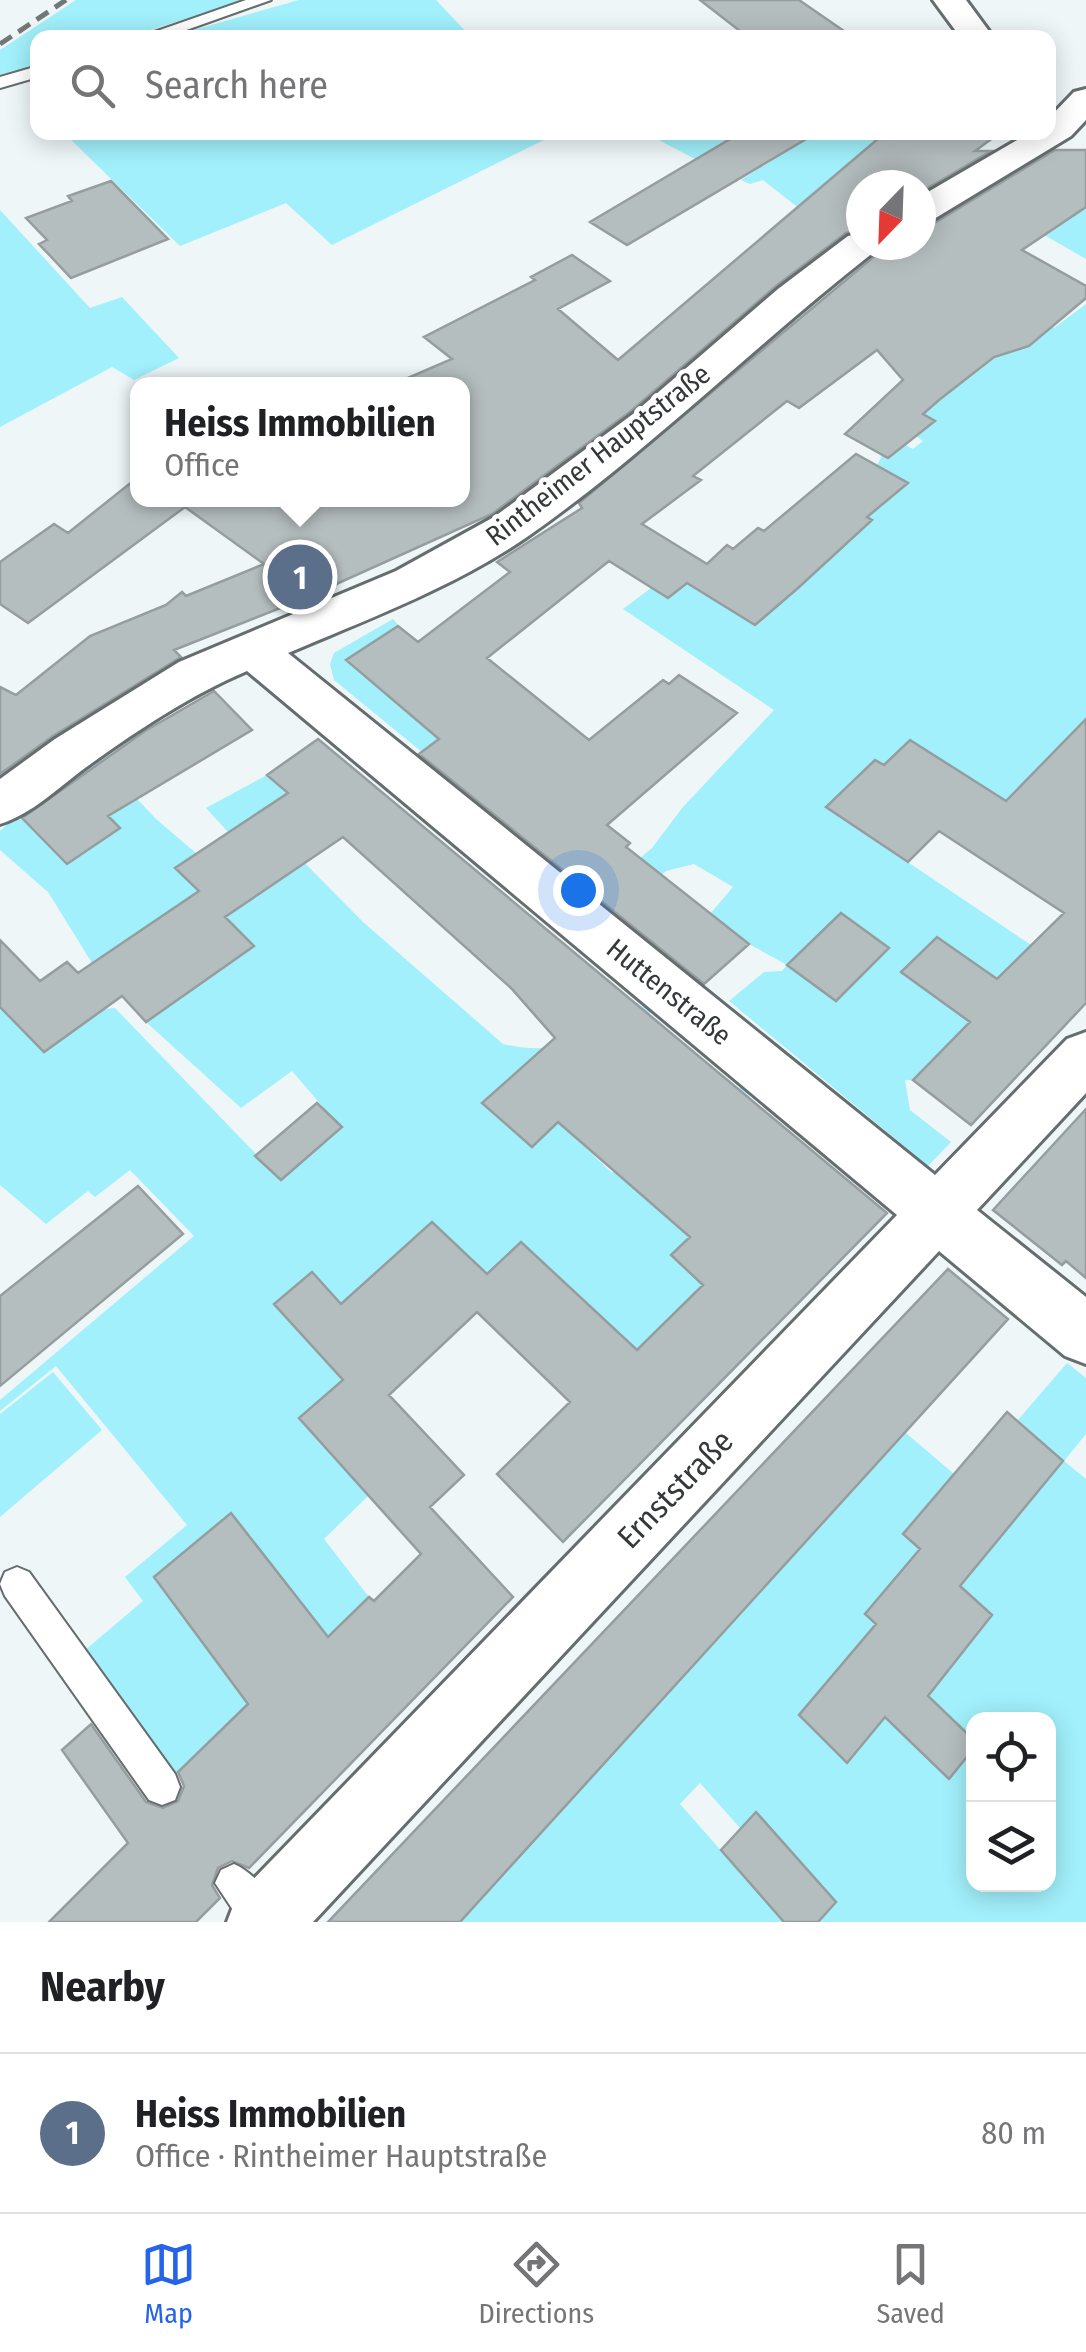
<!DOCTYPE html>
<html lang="en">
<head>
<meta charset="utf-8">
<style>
	:root { --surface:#fff; --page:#f2f2f2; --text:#202124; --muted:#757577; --line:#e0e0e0; --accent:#2563eb }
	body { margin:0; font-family:"Fira Sans Condensed",sans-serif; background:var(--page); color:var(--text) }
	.controls { position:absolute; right:30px; bottom:30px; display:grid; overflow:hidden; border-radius:20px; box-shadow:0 5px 25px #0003 }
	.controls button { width:90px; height:90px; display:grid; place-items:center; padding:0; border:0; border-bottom:2px solid var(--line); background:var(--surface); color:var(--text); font:50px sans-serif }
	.compass { position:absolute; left:846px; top:170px; width:90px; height:90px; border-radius:50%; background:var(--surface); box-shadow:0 5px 25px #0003; rotate:203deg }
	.you { position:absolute; left:578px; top:890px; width:35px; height:35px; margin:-25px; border:8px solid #fff; border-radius:50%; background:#1a73e8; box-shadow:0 0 0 15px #1a73e833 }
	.badge { display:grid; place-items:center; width:65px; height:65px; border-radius:50%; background:var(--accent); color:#fff; font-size:32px; font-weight:700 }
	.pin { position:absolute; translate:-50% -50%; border:5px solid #fff; box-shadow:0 2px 10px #0006 }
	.popup { position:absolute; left:130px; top:377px; width:340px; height:130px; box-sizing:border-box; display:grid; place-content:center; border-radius:20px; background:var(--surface); filter:drop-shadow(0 2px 8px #0005); font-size:32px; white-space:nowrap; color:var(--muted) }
	.popup b { font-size:38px; color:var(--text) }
	.popup::after { content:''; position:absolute; left:50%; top:100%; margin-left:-20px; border:20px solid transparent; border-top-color:var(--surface) }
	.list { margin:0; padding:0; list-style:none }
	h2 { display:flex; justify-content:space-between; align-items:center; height:130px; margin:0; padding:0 40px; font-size:42px }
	h2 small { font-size:32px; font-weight:400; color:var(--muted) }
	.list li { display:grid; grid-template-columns:65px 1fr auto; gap:30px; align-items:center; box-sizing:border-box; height:160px; padding:0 40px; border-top:2px solid var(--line) }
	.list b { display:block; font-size:38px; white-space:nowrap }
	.list p { margin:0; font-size:32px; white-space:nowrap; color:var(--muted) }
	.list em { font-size:32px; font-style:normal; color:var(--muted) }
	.icon { flex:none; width:55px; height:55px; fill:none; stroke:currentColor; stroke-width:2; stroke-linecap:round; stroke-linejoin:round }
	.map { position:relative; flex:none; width:1086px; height:1922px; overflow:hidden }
	.search { position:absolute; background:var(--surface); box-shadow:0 5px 25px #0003; left:30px; right:30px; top:30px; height:110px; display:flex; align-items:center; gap:25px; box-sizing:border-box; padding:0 35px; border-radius:20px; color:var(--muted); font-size:38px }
	.sheet { height:290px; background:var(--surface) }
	nav { display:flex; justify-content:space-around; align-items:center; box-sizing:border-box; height:140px; border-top:2px solid var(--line); background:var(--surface); font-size:28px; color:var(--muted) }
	nav a { display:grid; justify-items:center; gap:5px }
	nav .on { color:var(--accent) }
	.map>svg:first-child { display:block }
	.green { fill:#a1f0fb }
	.building { fill:#b5bebf; stroke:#959d9e; stroke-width:2.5 }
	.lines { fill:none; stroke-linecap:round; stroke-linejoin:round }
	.service-casing { stroke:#656d6e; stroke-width:4 }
	.minor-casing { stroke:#656d6e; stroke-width:6 }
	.service { fill:#fff; fill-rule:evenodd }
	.minor { fill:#fff; fill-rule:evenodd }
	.rail { stroke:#727778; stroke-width:5; stroke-dasharray:14 8; stroke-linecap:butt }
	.labels { text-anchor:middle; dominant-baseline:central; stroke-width:9; stroke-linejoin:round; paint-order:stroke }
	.street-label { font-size:28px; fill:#353839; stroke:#fff }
	.near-street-label { font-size:32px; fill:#353839; stroke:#fff }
</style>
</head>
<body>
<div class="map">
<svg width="1086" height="1922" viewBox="0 0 1086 1922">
	<rect width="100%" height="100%" fill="#eef6f8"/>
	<!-- green -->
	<path class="green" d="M76 0H245L128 37 38 38 37 66 0 78V50Z
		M299 0H436L471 37H169Z
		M64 133H558L332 245 286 203 180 246Z
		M645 133H742L697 160Z
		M815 133H880L901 149V154L796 206 763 180 750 184 741 180Z
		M1086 207V259L1039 232Z
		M0 210 90 308 122 297 179 358 134 380 112 367 0 427Z
		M973 287 1054 328 1086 304V719L1030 777 1086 812 957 813 876 760 826 807 1031 945 983 994 991 1001 913 1080H905L910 1110 951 1142 928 1166 729 1001 764 972 782 971 787 965 749 944 710 914 733 887 694 864 666 871 620 910 598 893 652 848 683 807 774 710 623 609 651 588 668 598 687 583 755 625 871 521 867 517 907 483 877 466 882 455 899 442 913 449 923 441 916 436 935 421 923 414 994 357 1029 346 1040 338Z
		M393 619 399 626 347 660 391 698 443 664 509 703 528 690 573 728 481 713 422 752 334 680 330 664 334 653Z
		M99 759 156 819 197 854 176 868 199 891 92 963 48 892 0 850V831L14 818 24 820 67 864 120 829 77 786 81 771Z
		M267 775 303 806 273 831 363 922 503 1044C569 1058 578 1036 626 996L651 1012 590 1065 564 1127 612 1173 623 1164 690 1133 741 1087 756 1104 691 1164 665 1214 690 1237 671 1255 692 1275 722 1267 610 1377 502 1289 432 1223 341 1305 317 1351 342 1380 300 1418 368 1496 324 1539 369 1597 294 1670 288 1665 175 1775 84 1651 143 1601 125 1577 187 1525 56 1366 0 1411V1400L194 1236 130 1170 95 1197 88 1191 46 1224 0 1185V1007L44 1051 105 1009 115 1008 281 1180 341 1128 292 1071 241 1108 146 1022 253 947 225 917 241 824 228 832 206 808Z
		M1067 1363 1086 1378V1434L1064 1461 1086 1479V1922H818L835 1901 757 1813 741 1829 700 1783 680 1804 784 1922H460L906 1433 954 1474 903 1533 930 1559 866 1614 876 1624 800 1715 885 1717 949 1779 973 1748 974 1884H1048V1720H974L973 1740 928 1696 992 1616 960 1586 1063 1461 1017 1421Z
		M53 1372 102 1430 0 1517V1414Z"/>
	<!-- building -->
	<path class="building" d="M700 0H799L854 38H749Z
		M742 132H818L627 245 590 222Z
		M886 132H1001L975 151H991L921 192V185H861V230L846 233 776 286 631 411 492 514 303 599 174 650 181 657 53 736 0 774V687L16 695 90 636 166 605 182 592 186 596 264 564 185 507 28 623 0 604V562L54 524 68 533 138 477V500H462V384H394L452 359 424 337 535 280 531 277 572 255 610 281 558 309 618 360Z
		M1055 150H1086V207L1022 250 1086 286V298L1029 346 994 357 939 400 923 414 935 421 888 458 845 434 903 380 877 350 799 408 787 401 693 476 701 480 642 524 707 564 727 545 733 549 758 528 764 531 856 454 908 483 867 517 872 520 798 588 755 625 687 583 668 598 609 561 487 658 589 740 663 680 669 684 679 675 737 713 607 825 630 843 626 847 749 944 704 984 419 754 439 739 346 660 398 626 418 642 510 572 497 562 582 508 579 503 876 255 883 245H921V225L936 222Z
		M111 181 168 239 71 278 39 244 47 240 26 218 72 201 68 196Z
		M214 691 252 730 108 816 120 828 67 864 22 818 145 731Z
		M1086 719V1003L971 1125 913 1080 970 1022 901 972 937 937 997 979 1064 913 939 831 908 862 826 807 875 760 884 765 910 740 1006 801Z
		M318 739 887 1213 563 1542 497 1474 570 1402 477 1312 389 1395 464 1475 430 1507 513 1597 249 1868 232 1861 218 1868 212 1885 220 1898 196 1922H49L128 1843 62 1750 91 1724 146 1802 163 1808 178 1801 184 1786 178 1772 248 1704 154 1577 231 1513 328 1637 369 1597 374 1601 421 1554 299 1418 343 1380 274 1304 312 1272 341 1304 432 1222 487 1274 521 1242 637 1350 703 1285 671 1255 690 1237 558 1122 532 1147 482 1103 555 1038 511 988 343 837 225 917 254 946 146 1022 122 996 44 1052 0 1007V940L40 981 67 962 78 973 199 891 175 868 288 793 267 775Z
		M841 913 889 948 836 1001 787 965Z
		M317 1103 342 1127 281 1180 255 1156Z
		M1086 1109V1278L1066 1261 1062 1265 993 1210Z
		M138 1186 183 1234 0 1386V1296Z
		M948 1269 1008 1319 460 1922H328Z
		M1007 1412 1063 1461 960 1586 992 1615 928 1696 974 1740V1748L949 1779 885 1717 847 1763 799 1715 876 1624 865 1614 920 1549 903 1534Z
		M756 1812 836 1902 818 1922H784L721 1850Z"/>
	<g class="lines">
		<!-- service casing -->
		<g class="service-casing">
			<path id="service" d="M246 0H271L164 38H137Z
				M38 66V77L0 88V77Z
				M17 1567 29 1572 175 1774 180 1787 175 1800 162 1805 149 1800 5 1596 0 1584 5 1572Z
				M234 1864C255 1873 277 1900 281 1922H241L215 1883 221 1870Z"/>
		</g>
		<!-- minor casing -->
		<g class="minor-casing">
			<path id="minor" d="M933 0H966L994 38H961Z
				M1086 89V120L1071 136 934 219 921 222V196L1031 132H1048V119L1074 92Z
				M861 233V245H879L874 252C756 344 650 451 527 537 454 587 368 619 288 653L935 1175 1067 1039 1086 1032V1093L977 1210 1086 1297V1364L1065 1356 939 1251 313 1922H227L237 1896 897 1215 247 671C190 695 135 732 85 768 58 788 32 814 0 824V779L55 739 179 662 396 571 494 517 633 414 778 289 848 236Z"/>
		</g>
		<!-- service -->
		<use href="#service" class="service"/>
		<!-- minor -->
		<use href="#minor" class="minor"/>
		<!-- rail -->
		<path class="rail" d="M0 44 66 0"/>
	</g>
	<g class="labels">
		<!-- street labels -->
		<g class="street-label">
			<text transform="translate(598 455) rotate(-38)">Rintheimer Hauptstraße</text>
			<text transform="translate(669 992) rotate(39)">Huttenstraße</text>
		</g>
		<!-- near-street labels -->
		<g class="near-street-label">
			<text transform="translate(675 1489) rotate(-46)">Ernststraße</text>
		</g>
	</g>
</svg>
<div class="controls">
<button><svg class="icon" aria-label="locate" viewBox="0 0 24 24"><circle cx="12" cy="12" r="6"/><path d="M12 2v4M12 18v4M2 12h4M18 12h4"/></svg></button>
<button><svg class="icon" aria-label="layers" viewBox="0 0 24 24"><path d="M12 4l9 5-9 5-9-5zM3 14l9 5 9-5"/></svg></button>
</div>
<svg class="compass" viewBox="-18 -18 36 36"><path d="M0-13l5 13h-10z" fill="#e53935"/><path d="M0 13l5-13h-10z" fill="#757577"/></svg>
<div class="you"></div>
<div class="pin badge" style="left:300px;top:577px;background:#5c6f8a">1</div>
<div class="popup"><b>Heiss Immobilien</b>Office</div>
<div class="search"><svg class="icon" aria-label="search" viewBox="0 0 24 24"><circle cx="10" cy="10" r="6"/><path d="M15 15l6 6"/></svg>Search here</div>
</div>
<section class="sheet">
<h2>Nearby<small></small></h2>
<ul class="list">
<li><span class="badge" style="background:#5c6f8a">1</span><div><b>Heiss Immobilien</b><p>Office · Rintheimer Hauptstraße</p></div><em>80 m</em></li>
</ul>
</section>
<nav>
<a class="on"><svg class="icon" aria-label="map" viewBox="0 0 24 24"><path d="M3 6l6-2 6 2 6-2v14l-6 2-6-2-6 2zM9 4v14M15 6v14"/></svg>Map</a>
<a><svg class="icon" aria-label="directions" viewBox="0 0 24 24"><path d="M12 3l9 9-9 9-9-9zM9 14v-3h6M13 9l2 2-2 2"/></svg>Directions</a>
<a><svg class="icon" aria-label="saved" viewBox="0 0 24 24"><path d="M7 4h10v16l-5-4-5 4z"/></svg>Saved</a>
</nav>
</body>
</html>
